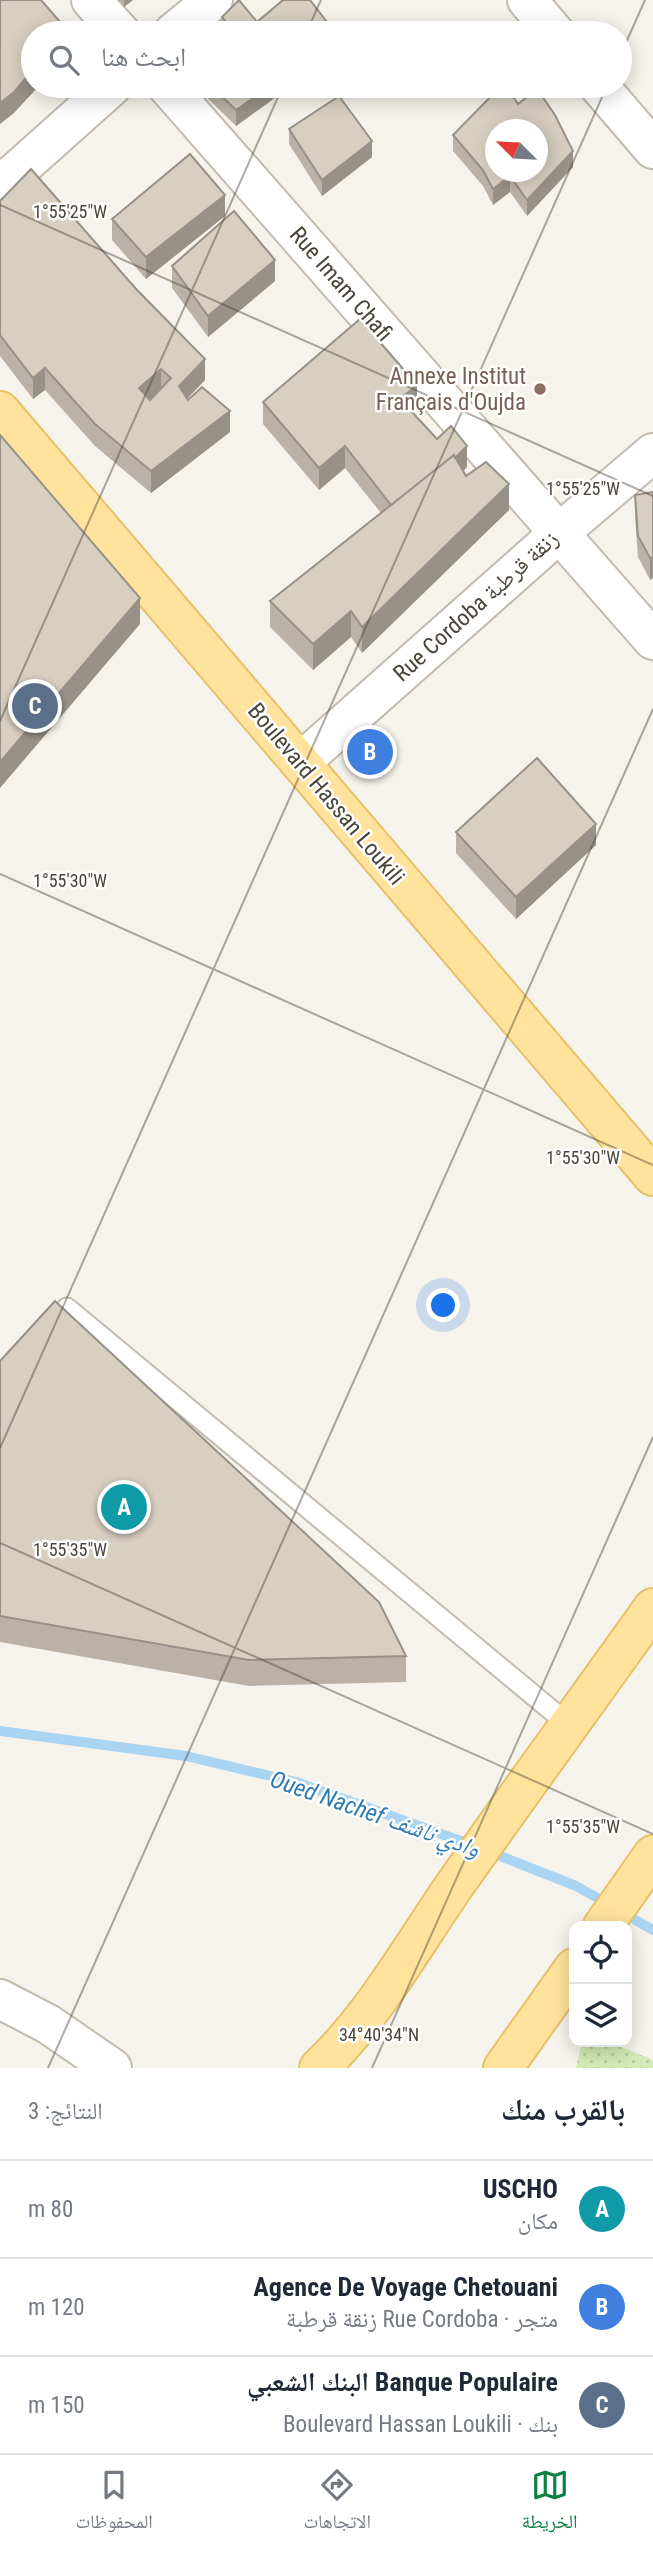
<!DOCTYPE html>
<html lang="ar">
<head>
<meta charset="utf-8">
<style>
	:root { --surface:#fff; --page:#f2f2f3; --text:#1f2937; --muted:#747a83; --line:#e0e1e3; --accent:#0b8043 }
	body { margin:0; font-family:"Roboto Condensed","Noto Naskh Arabic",sans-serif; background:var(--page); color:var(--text); direction:rtl }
	.controls { position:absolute; right:21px; bottom:21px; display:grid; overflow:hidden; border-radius:14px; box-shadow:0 4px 18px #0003 }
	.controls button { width:63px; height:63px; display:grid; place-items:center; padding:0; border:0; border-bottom:2px solid var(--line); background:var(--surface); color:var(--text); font:35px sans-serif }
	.compass { position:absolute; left:485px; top:119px; width:63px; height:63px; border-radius:50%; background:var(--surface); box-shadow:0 4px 18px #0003; rotate:294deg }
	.you { position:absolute; left:444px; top:1306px; width:24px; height:24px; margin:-18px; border:5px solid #fff; border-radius:50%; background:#1a73e8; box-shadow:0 0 0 10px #1a73e833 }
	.badge { display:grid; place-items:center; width:46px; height:46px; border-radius:50%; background:var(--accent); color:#fff; font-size:23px; font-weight:700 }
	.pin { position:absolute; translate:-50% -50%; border:4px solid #fff; box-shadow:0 2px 7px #0006 }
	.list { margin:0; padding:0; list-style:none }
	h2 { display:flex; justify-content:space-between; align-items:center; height:91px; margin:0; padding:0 28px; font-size:30px }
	h2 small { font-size:23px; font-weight:400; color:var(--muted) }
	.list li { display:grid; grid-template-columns:46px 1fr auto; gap:21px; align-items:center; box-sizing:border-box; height:98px; padding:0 28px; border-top:2px solid var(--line) }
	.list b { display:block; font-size:26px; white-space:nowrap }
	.list p { margin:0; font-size:23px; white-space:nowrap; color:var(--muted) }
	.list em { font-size:23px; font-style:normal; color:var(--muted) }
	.icon { flex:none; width:38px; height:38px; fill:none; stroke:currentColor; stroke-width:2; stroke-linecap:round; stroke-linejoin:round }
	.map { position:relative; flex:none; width:653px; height:2068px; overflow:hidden; direction:ltr }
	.search { position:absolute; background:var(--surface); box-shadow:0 4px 18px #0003; left:21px; right:21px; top:21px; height:77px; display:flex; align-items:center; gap:18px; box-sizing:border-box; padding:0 24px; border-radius:38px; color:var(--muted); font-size:26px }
	.sheet { height:385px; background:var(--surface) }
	nav { display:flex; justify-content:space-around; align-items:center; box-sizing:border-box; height:98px; border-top:2px solid var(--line); background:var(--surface); font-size:19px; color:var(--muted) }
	nav a { display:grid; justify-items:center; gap:4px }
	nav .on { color:var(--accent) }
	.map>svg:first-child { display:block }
	.park { fill:url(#park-dots) }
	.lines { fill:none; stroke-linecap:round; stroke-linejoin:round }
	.stream { stroke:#a9d4f2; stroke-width:10 }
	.lane-casing { stroke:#c2bbae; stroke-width:23 }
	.street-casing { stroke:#c2bbae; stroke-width:42 }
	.primary-casing { stroke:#e6c16a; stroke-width:42 }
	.lane { stroke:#fff; stroke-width:19 }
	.street { stroke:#fff; stroke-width:38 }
	.primary { stroke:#ffe39c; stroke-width:38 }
	.wall { fill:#bab2a6 }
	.shaded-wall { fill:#979187 }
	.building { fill:#d8cfc1; stroke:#979187; stroke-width:2; fill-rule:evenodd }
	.ticks { fill:none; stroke:#4b4439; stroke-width:2; stroke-opacity:0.45 }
	.education-dot { fill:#8d6e63; stroke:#fff; stroke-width:2.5 }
	.labels { text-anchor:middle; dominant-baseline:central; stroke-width:5; stroke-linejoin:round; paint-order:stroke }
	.street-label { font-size:23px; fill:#4b4439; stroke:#fff }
	.education-label { font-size:23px; fill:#785e54; stroke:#fff; text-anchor:end }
	.water-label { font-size:24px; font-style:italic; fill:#2e7ab2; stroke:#fff }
	.ticks-label { font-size:18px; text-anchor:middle; fill:#4b4439; stroke:#fff; stroke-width:5; stroke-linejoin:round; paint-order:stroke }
</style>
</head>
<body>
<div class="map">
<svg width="653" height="2068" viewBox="0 0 653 2068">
	<defs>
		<pattern id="park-dots" width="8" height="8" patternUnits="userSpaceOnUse" patternTransform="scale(1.75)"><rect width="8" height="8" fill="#d2eab5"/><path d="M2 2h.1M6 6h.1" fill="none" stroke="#b6ca9c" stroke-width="1.8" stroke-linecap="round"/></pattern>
	</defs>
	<rect width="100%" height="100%" fill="#f6f3ec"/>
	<!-- park -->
	<path class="park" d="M582 2042H609L653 2060V2068H576Z"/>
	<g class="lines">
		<!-- stream -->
		<path class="stream" d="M0 1731 186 1756 296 1782 472 1845
			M490 1852 576 1886 610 1905
			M623 1913 653 1930"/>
		<!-- lane casing -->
		<g class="lane-casing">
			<path id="lane" d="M67 1308 568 1724"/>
		</g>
		<!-- street casing -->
		<g class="street-casing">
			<path id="street" d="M91 0 121 33
				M527 0 555 33
				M173 33 213 0
				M167 86 653 640
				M599 86 653 149
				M0 186 112 86
				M301 762 558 534 653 453
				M0 1999 48 2024 112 2068"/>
		</g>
		<!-- primary casing -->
		<g class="primary-casing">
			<path id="primary" d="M0 411 653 1176
				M603 1926 653 1855
				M319 2068C372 2018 411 1949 452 1889 518 1795 586 1702 653 1608
				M503 2068 574 1968"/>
		</g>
		<!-- lane -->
		<use href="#lane" class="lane"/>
		<!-- street -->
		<use href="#street" class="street"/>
		<!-- primary -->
		<use href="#primary" class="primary"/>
	</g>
	<!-- wall -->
	<path class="wall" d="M118 0H133L124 7Z
		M222 17 257 22 330 33H209L222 23Z
		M195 86H287L272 100 236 126Z
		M518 104 573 167 527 216 510 192 493 205 483 186 453 151V135Z
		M289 129 372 157 322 196 289 144Z
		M0 201 205 380 187 399 230 432 151 493 95 446 45 390 33 399 0 356Z
		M225 216 146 279 112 240V219Z
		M172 266 275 281 208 337 172 288Z
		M263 402 417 406 411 411 437 439 467 467 463 471 466 476 509 510 362 653 351 637 313 670 270 627V601L381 513 345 468 319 490 263 424Z
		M653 492 650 580 638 557 635 517V495Z
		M456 832 596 845 516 919 456 853Z
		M0 1361 406 1656V1682L249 1686 0 1642Z"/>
	<!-- shaded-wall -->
	<path class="shaded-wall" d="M124 0H133L124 7Z
		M61 23V33H50Z
		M330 26V33H322Z
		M33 47V69L28 52Z
		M33 70V86H37V88L14 113 0 124V103Z
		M270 86H272V100L236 126V110Z
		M272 86H287L272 100Z
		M372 141V157L322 196V180Z
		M573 151V167L527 216V200Z
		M510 176V192L493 205V189Z
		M225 195V216L146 279V257Z
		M275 260V281L208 337V316Z
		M205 359V380L179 407V386Z
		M45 368V390L33 399V378Z
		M161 369V390L139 409V388Z
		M417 385V406L400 421V399Z
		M230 411V432L151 493V471Z
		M345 446V468L319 490V468Z
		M467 446V467L454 481 393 507Z
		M509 484V510L362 653V627Z
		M653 557V578L650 580V558Z
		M140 598V624L0 788V762Z
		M351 611V637L313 670V644Z
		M596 824V845L516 919V897Z"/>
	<!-- building -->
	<path class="building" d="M0 0H41L61 23 50 33H33V47L28 52 33 60V70L14 92 0 103Z
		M239 0 257 22 283 0H310L330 26 322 33H235L222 17Z
		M222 23 230 33H209Z
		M211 86H270L236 110Z
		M501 86H506L518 104 537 89 555 115 573 151 527 200 510 176 493 189 483 170 453 135ZM495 130H537V172H495Z
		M339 96 372 141 322 180 289 129Z
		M190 154 225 195 146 257 112 219Z
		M31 169 137 290 205 359 179 386 188 400 202 387 230 411 151 471 95 424 45 368 33 378 0 335V201ZM161 369 171 378 150 400 139 388Z
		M234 211 275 260 208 316 172 266Z
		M360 319 417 385 400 399 437 439 451 426 467 446 455 458 454 455 391 505 345 446 319 468 263 402Z
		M0 435 140 598 0 762Z
		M454 455 466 476 486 462 509 484 362 627 351 611 313 644 270 601Z
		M653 492V557L650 558 638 536 635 495Z
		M537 758 596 824 516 897 456 832Z
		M55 1301 379 1602 406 1656 249 1660 0 1616V1361Z"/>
	<!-- ticks -->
	<path class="ticks" d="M306 33 321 0M620 56 645 0M0 205 653 496M0 721 283 86M0 874 653 1165M0 1448 607 86M0 1543 653 1834M48 2068 653 709M372 2068 653 1437"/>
	<!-- markers -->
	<circle class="education-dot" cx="540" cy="389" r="7"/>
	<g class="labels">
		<!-- street labels -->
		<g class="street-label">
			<text transform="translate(341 284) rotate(49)">Rue Imam Chafi</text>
			<text transform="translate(476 606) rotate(-42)">Rue Cordoba زنقة قرطبة</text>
			<text transform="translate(326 794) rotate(50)">Boulevard Hassan Loukili</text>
		</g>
		<!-- education labels -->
		<g class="education-label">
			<text x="526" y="376">Annexe Institut<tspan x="526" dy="26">Français d'Oujda</tspan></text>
		</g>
		<!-- water labels -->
		<g class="water-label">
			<text transform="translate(375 1814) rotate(19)">Oued Nachef وادي ناشف</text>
		</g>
	</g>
	<g class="ticks-label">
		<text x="70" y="218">1°55'25"W</text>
		<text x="583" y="495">1°55'25"W</text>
		<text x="70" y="887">1°55'30"W</text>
		<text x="583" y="1164">1°55'30"W</text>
		<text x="70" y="1556">1°55'35"W</text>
		<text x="583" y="1833">1°55'35"W</text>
		<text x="379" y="2041">34°40'34"N</text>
	</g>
</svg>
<div class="controls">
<button><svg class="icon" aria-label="locate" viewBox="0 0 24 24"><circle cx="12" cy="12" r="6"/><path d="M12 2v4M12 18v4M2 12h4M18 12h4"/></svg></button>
<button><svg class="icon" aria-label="layers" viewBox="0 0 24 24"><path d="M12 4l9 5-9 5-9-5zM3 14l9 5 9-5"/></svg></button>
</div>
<svg class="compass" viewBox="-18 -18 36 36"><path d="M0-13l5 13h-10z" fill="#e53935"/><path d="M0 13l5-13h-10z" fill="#747a83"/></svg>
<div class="you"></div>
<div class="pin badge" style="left:124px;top:1507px;background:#0f9aa8">A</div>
<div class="pin badge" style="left:370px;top:752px;background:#3f7fe0">B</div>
<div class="pin badge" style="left:35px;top:706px;background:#5c6f8a">C</div>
<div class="search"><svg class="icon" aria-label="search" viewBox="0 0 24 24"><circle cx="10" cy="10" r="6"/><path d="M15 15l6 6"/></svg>ابحث هنا</div>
</div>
<section class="sheet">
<h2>بالقرب منك<small>النتائج: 3</small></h2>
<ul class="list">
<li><span class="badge" style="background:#0f9aa8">A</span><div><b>USCHO</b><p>مكان</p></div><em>80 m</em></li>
<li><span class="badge" style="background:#3f7fe0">B</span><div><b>Agence De Voyage Chetouani</b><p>متجر · Rue Cordoba زنقة قرطبة</p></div><em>120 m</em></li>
<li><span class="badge" style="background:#5c6f8a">C</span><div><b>Banque Populaire البنك الشعبي</b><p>بنك · Boulevard Hassan Loukili</p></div><em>150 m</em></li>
</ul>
</section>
<nav>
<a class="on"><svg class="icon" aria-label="map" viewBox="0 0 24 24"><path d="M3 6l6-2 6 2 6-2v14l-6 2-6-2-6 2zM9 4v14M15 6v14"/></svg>الخريطة</a>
<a><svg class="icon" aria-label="directions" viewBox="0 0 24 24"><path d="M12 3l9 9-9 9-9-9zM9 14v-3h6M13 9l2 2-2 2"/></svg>الاتجاهات</a>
<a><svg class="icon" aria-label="saved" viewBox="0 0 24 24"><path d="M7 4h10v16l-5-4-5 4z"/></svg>المحفوظات</a>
</nav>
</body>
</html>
